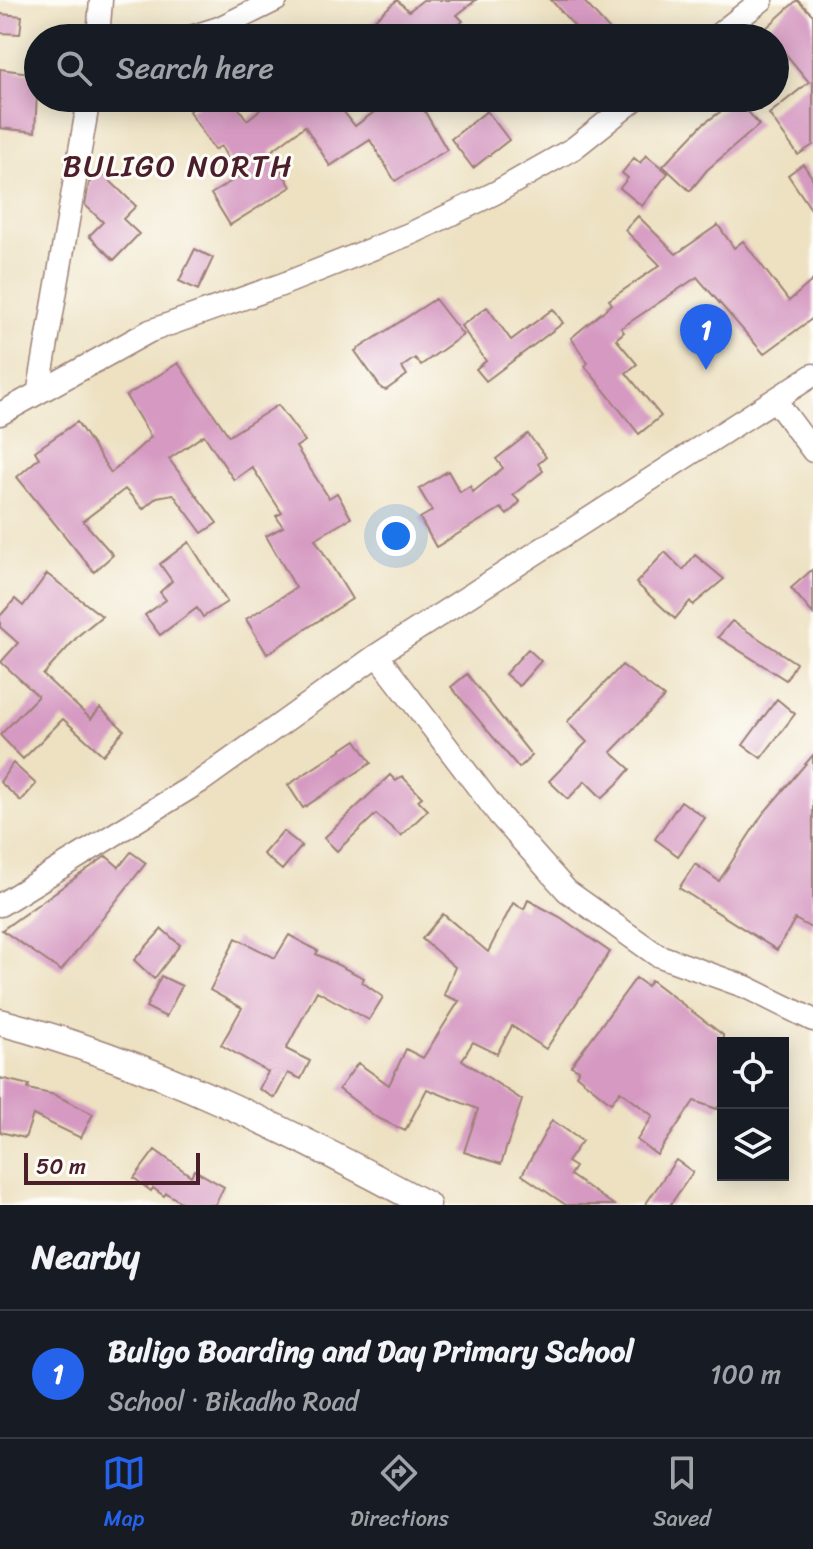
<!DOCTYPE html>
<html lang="en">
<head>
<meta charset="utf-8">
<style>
	:root { --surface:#171b24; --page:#242831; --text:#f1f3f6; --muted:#9ea1a6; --line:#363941; --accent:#2563eb }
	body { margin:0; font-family:Sriracha,sans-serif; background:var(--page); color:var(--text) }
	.controls { position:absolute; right:24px; bottom:24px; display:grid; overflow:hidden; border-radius:0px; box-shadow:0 4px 20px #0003 }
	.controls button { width:72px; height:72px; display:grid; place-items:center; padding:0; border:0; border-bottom:2px solid var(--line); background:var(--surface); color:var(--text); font:40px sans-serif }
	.scale { position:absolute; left:24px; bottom:20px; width:176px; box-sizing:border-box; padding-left:8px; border:4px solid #4a1f2b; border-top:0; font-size:22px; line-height:28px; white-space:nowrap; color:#4a1f2b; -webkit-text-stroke:6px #fdfcf7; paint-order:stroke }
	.you { position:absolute; left:396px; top:536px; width:28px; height:28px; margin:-20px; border:6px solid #fff; border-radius:50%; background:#1a73e8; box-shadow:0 0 0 12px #1a73e833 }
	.badge { display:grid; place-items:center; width:52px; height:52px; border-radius:50%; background:var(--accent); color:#fff; font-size:26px; font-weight:700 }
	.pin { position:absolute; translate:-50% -66px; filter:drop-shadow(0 2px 4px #0008) }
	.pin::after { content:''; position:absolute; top:42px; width:28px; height:24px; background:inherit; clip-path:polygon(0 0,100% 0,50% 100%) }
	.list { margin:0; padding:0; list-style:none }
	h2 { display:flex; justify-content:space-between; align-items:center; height:104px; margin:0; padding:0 32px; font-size:34px }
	h2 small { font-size:26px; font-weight:400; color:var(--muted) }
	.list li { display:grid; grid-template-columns:52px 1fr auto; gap:24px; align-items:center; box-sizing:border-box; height:128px; padding:0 32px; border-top:2px solid var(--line) }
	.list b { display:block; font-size:30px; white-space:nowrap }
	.list p { margin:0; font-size:26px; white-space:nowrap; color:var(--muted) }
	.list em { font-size:26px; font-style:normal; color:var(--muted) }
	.icon { flex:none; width:44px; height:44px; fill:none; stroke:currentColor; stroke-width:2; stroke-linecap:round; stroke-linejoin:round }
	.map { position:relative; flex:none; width:813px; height:1205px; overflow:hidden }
	.search { position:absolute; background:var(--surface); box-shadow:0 4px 20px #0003; left:24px; right:24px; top:24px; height:88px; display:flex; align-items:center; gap:20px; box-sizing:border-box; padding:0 28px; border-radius:44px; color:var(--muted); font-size:30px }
	.sheet { height:232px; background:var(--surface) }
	nav { display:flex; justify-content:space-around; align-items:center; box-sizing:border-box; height:112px; border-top:2px solid var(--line); background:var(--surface); font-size:22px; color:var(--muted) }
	nav a { display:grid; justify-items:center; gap:4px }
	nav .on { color:var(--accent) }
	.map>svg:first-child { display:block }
	.building { fill:#d69ac2 }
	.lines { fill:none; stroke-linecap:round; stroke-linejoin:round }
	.minor-casing { stroke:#9c8076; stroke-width:25 }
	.tertiary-casing { stroke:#9c8076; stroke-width:29 }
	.minor { stroke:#fff; stroke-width:22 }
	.tertiary { stroke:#fff; stroke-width:26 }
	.labels { text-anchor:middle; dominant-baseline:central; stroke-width:6; stroke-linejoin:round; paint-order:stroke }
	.quarter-label { font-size:30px; letter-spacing:2px; fill:#4a1f2b; stroke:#fdfcf7 }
</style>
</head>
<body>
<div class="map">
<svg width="813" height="1205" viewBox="0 0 813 1205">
	<rect width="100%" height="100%" fill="#fdfcf7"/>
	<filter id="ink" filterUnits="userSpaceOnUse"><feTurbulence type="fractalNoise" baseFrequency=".0125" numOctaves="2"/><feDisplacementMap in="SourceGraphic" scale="16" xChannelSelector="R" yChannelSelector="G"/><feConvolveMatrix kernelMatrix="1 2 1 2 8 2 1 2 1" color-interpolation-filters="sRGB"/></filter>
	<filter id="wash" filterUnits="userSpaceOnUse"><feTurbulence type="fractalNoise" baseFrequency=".006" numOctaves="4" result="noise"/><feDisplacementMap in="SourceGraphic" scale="32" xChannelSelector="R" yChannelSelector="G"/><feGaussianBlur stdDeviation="1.8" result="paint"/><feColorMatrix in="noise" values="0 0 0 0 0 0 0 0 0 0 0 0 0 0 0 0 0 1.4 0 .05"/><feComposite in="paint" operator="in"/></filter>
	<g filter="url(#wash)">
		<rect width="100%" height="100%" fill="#ede1c2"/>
		<g id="blocks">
			<!-- building -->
			<path class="building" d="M397 0 409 11 423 0H476L457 15 463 21 445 38H354Z
				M551 0H583L617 38H585Z
				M797 0 813 15V145L798 155 769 114 809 82 765 29Z
				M0 14 22 16 20 34 0 33Z
				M0 69 38 74 35 132 0 128Z
				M210 98H232L247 120 275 98H333L355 126 393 98H417L447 150 395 181 370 140 330 166 305 126 270 152 291 187 230 225 211 194 238 177 221 146 214 150 189 111Z
				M738 99 759 125 707 170 690 191 663 166 702 125Z
				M487 111 509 140 473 168 451 139Z
				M646 155 668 173 642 206 620 188 628 178 622 173 634 158 640 163Z
				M803 164 813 179V212L788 175Z
				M100 171 136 206 123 219 139 234 114 260 89 236 103 222 85 205 89 183Z
				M638 216 676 254 718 225 734 248 743 241 789 301 813 280V318L764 354 697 277 621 328 624 332 616 339 637 364 626 373 661 416 639 434 585 366 588 363 571 338 612 304 609 300 660 265 625 230Z
				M195 249 213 258 198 290 179 281Z
				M435 299 463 335 421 365 415 358 402 367 407 375 386 390 382 389 355 351Z
				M487 307 511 340 553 309 563 323 486 381 476 369 486 361 461 326Z
				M178 363 229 436 278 405 305 441 296 447 329 498 337 493 351 518 315 539 352 599 267 654 246 619 296 588 266 536 283 527 276 516 282 513 252 467 234 480 204 435 169 459 217 523 202 533 173 494 157 497 143 509 125 489 83 521 113 555 94 572 17 477 39 458 35 451 77 422 111 473 151 437 126 396Z
				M528 434 546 457 538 464 543 471 513 495 520 502 507 515 501 508 436 547 420 518 432 511 419 489 448 471 460 492 470 486 473 492 503 468 496 459Z
				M189 542 227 602 203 617 197 608 160 635 145 615 166 600 160 592 172 581 160 564Z
				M665 552 683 570 695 555 724 579 693 605 690 601 675 619 636 583Z
				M813 569V614L791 588Z
				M47 574 102 616 79 635 43 675 91 719 100 708 124 730 103 755 63 719 23 759 0 735 38 696 1 662 18 643 0 627V616L15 599 23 606Z
				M732 621 796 663 786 680 718 637Z
				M528 649 541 661 519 686 505 674Z
				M622 665 664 697 611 752 630 769 617 784 602 798 585 781 568 799 549 781 587 742 567 722Z
				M467 674 532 756 519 768 451 687Z
				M777 699 795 714 761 758 743 745Z
				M356 740 371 763 303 808 288 785Z
				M813 755V929L795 919 777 950 679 888 695 864 719 881 762 815Z
				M13 763 36 784 21 801 0 782Z
				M390 775 396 781 402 776 422 797 418 800 428 810 401 836 376 814 337 851 324 838Z
				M681 801 705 818 678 856 655 839Z
				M283 831 302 846 282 870 263 854Z
				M131 852 146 863 61 971 2 930 106 856 119 867Z
				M528 900 560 917 610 952 546 1049 512 1026 497 1054 473 1042 462 1060 522 1100 501 1164 464 1152 478 1109 427 1089 405 1131 376 1117 339 1089 358 1063 389 1085 406 1049 423 1058 459 1001 444 995 455 967 422 939 443 914 488 952 513 903 524 909Z
				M162 929 180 945 154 979 134 960Z
				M289 935 318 951 316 954 364 978 362 982 383 997 369 1020 317 991 286 1049 310 1061 301 1079 288 1073 275 1098 259 1089 268 1072 221 1045 242 1008 210 990 236 938 275 958Z
				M161 976 182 986 166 1017 146 1007Z
				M636 978 647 986 651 980 723 1035V1100L717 1109 694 1101 657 1155 637 1140 653 1116 620 1091 611 1103 576 1075 579 1070 571 1066Z
				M0 1078 29 1085 28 1089 55 1095 93 1114 81 1138 33 1115 25 1138 0 1132Z
				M552 1120 582 1141 567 1162 575 1167 570 1175 614 1205H566L522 1175Z
				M155 1150 191 1176 194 1170 224 1187 215 1205H186L166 1193 164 1196 153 1188 151 1191 134 1178Z
				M676 1160 693 1172 670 1205H645Z"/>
		</g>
	</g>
	<g filter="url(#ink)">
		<use href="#blocks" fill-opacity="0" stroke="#9c8076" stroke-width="2"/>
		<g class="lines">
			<!-- minor casing -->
			<g class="minor-casing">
				<path id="minor" d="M98 38 101 0
					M188 38 219 28 276 0
					M714 38 762 0
					M39 389 89 98
					M775 400 813 451
					M0 414 150 331 281 285 412 233 495 193 574 148 637 98
					M377 655 500 816 567 891 657 955 746 987 813 1020
					M0 905 201 781 377 655 813 375"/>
			</g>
			<!-- tertiary casing -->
			<g class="tertiary-casing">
				<path id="tertiary" d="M0 1022C151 1062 290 1131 427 1205"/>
			</g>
			<!-- minor -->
			<use href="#minor" class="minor"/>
			<!-- tertiary -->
			<use href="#tertiary" class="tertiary"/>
		</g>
	</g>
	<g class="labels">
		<!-- quarter labels -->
		<g class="quarter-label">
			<text x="178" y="166">BULIGO NORTH</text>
		</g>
	</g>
</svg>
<div class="controls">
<button><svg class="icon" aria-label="locate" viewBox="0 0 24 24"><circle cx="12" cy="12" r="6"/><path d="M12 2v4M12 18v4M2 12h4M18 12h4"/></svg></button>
<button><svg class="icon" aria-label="layers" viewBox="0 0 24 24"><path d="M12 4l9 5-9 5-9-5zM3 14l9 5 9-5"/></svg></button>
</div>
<div class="scale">50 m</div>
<div class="you"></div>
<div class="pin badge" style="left:706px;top:370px">1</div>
<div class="search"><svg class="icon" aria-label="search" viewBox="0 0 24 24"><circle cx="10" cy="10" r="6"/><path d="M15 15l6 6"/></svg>Search here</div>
</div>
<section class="sheet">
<h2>Nearby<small></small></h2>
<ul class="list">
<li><span class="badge">1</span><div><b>Buligo Boarding and Day Primary School</b><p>School · Bikadho Road</p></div><em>100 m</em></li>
</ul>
</section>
<nav>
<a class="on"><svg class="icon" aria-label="map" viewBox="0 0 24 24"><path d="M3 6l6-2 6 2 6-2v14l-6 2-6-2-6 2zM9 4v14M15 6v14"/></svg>Map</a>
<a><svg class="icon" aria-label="directions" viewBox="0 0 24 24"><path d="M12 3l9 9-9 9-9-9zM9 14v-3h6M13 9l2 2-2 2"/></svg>Directions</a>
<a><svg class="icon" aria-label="saved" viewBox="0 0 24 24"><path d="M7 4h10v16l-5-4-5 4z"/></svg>Saved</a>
</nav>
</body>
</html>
